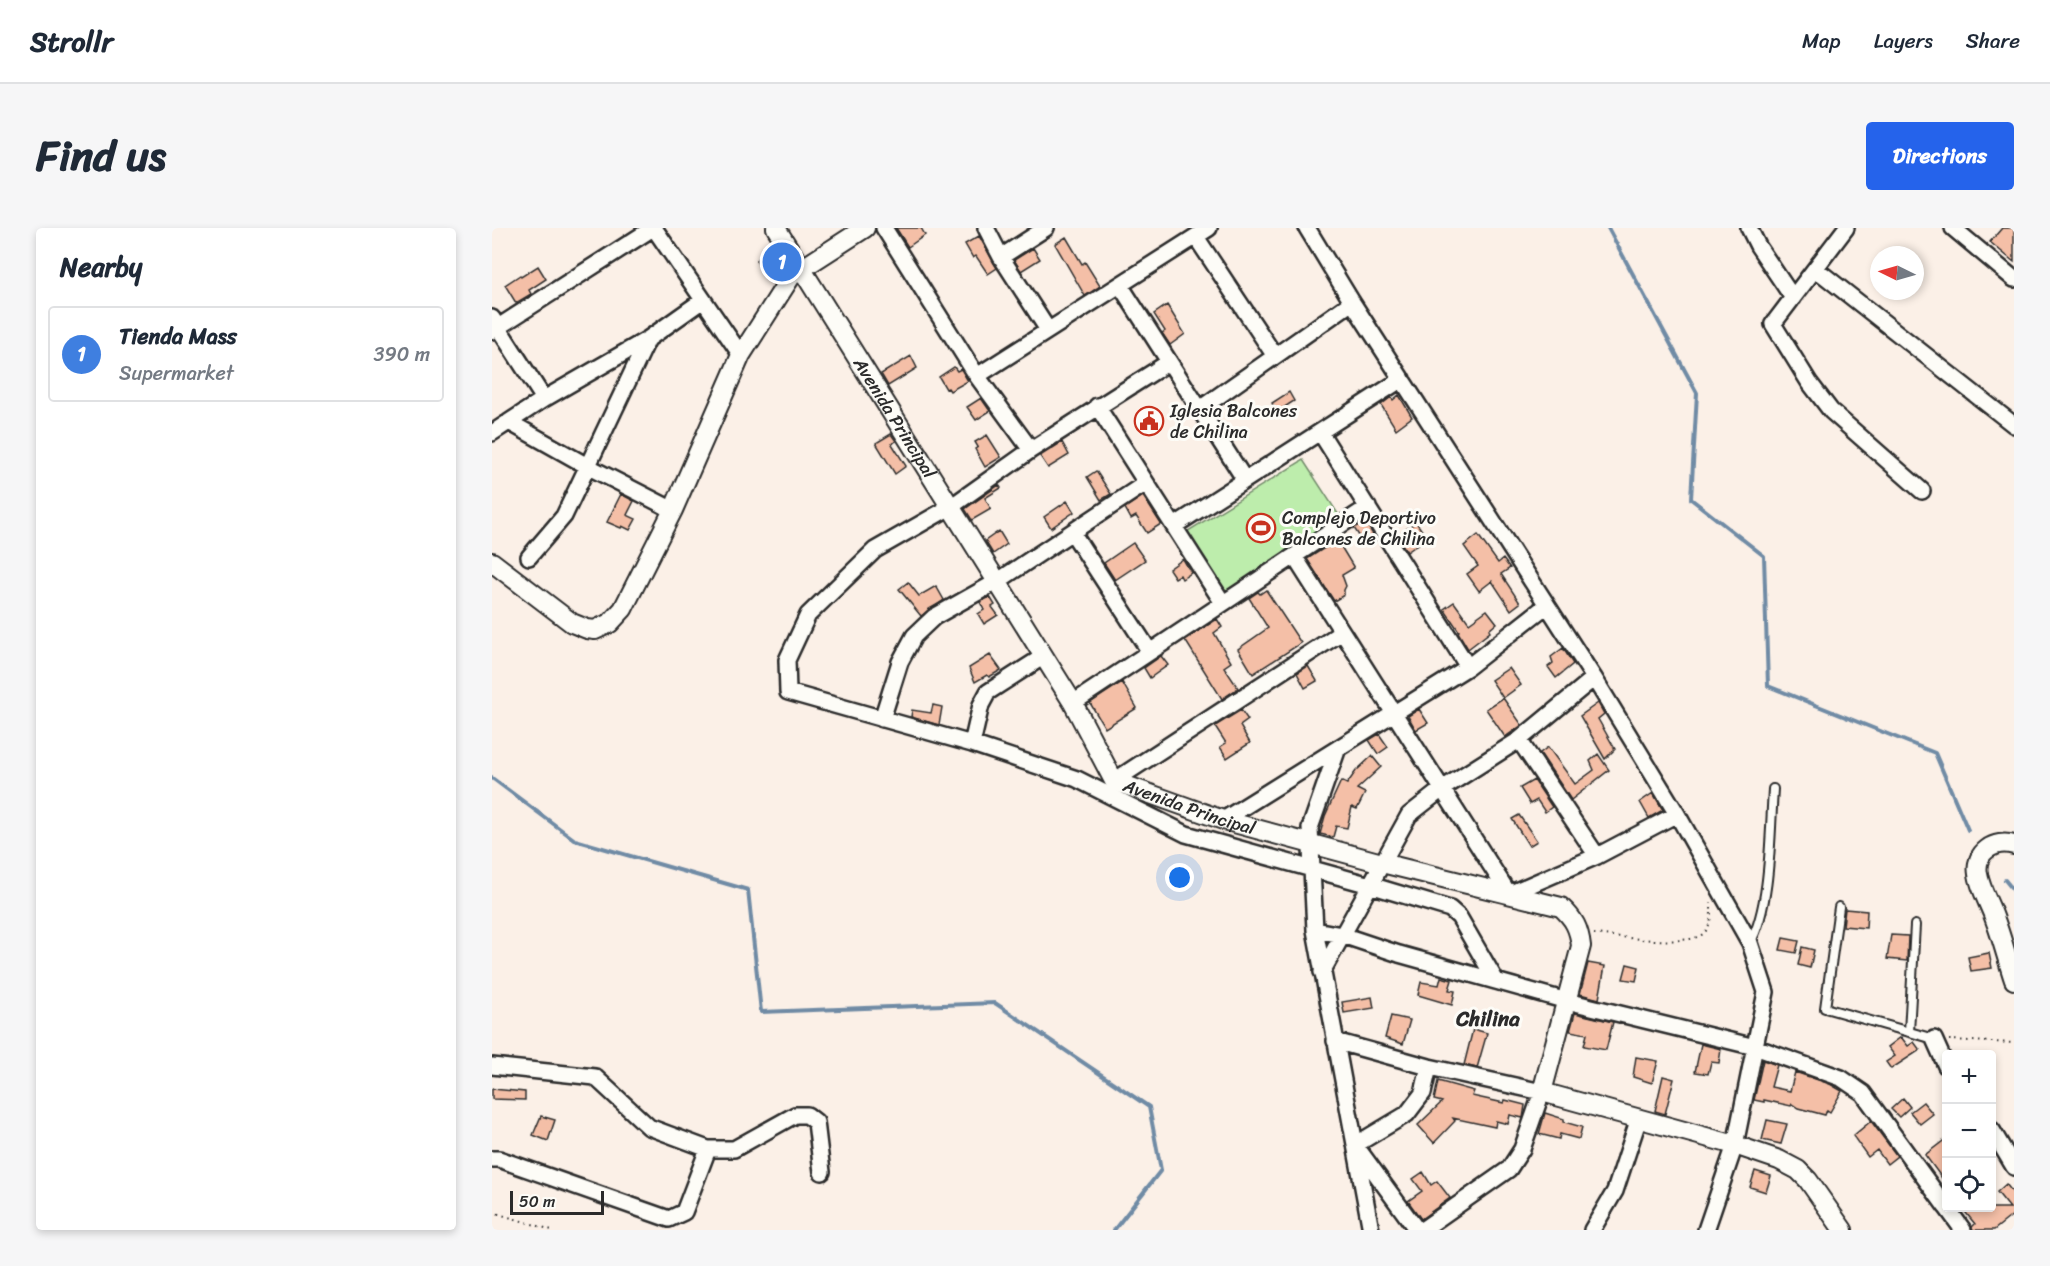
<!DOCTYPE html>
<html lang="en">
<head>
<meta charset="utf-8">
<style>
	:root { --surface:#fff; --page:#f6f6f7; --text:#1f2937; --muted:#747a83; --line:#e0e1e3; --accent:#2563eb }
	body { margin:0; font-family:Sriracha,sans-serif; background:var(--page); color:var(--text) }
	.controls { position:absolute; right:18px; bottom:18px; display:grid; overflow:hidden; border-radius:6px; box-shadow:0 3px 9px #0003 }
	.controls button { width:54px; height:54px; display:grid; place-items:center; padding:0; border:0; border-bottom:2px solid var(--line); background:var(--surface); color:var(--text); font:30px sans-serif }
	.compass { position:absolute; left:1378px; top:18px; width:54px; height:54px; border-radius:50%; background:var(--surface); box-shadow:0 3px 9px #0003; rotate:275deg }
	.scale { position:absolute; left:18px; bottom:15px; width:94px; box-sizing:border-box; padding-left:6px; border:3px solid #2b2b2b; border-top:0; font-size:16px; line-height:21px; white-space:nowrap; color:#2b2b2b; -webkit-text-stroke:4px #fdfcf7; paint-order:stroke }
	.you { position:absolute; left:688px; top:650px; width:21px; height:21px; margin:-15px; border:4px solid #fff; border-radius:50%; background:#1a73e8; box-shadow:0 0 0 9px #1a73e833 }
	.badge { display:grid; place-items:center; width:39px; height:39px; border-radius:50%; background:var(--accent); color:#fff; font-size:20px; font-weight:700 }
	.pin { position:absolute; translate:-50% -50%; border:3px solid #fff; box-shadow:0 2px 6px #0006 }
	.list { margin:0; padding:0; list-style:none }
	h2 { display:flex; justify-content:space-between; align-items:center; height:78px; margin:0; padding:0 24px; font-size:26px }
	h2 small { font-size:20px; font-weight:400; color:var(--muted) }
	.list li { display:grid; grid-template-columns:39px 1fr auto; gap:18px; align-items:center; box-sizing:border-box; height:96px; margin:0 12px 12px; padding:0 12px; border:2px solid var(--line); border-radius:6px }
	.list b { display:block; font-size:22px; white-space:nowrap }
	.list p { margin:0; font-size:20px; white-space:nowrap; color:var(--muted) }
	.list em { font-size:20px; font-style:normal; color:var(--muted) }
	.icon { flex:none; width:33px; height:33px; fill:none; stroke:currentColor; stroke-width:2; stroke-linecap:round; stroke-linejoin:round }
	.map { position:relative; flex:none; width:1522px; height:1002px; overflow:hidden; border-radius:6px }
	header { display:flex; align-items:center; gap:36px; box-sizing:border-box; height:84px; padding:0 30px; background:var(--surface); border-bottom:2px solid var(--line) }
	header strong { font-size:28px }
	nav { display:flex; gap:33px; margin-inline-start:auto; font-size:21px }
	.intro { display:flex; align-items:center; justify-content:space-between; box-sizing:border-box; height:144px; padding:0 36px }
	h1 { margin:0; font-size:42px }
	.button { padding:15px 27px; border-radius:6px; background:var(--accent); color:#fff; font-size:21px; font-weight:700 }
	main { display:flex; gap:36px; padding:0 36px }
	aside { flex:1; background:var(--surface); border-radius:6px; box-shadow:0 3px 9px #0003 }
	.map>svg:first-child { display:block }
	.green { fill:#bdedac; stroke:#748c6c; stroke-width:1.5 }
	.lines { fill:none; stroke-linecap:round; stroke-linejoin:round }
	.stream { stroke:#6f8ba5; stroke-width:4 }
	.building { fill:#f4bfa7; stroke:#2b2b2b; stroke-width:1.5 }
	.service-casing { stroke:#2b2b2b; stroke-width:12 }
	.minor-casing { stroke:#2b2b2b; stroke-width:20 }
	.tertiary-casing { stroke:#2b2b2b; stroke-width:22 }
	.path { stroke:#2b2b2b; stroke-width:2; stroke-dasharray:1.5 4.5; stroke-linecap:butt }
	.service { stroke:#fdfcf7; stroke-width:8 }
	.minor { stroke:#fdfcf7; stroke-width:15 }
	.tertiary { stroke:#fdfcf7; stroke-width:18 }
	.labels { text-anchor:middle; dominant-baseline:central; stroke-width:6; stroke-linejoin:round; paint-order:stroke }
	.poi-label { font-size:18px; fill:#2b2b2b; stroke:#fdfcf7; text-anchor:start }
	.street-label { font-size:18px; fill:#2b2b2b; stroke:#fdfcf7 }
	.quarter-label { font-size:21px; font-weight:bold; fill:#2b2b2b; stroke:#fdfcf7 }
</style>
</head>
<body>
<header>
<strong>Strollr</strong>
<nav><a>Map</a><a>Layers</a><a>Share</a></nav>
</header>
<div class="intro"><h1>Find us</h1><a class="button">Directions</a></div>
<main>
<aside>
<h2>Nearby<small></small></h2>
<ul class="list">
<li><span class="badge" style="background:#3f7fe0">1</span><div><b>Tienda Mass</b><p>Supermarket</p></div><em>390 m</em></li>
</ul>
</aside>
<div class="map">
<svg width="1522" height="1002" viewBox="0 0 1522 1002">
	<rect width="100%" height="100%" fill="#fbf0e7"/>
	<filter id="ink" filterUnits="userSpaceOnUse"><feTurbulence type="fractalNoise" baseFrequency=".0167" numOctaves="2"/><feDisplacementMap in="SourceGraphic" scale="12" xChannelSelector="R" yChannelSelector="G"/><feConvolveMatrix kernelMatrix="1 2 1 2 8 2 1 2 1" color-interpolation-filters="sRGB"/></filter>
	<g filter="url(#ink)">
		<!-- green -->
		<path class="green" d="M811 232 850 292 729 371 688 308Z"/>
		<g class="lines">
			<!-- stream -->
			<path class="stream" d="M1116 0 1205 165 1199 271 1272 328 1276 458 1443 525 1476 602
				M0 550 83 612 256 662 269 784 503 775 657 879 669 942 622 1002
				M1513 652 1522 663"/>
		</g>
		<!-- building -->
		<path class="building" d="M404 0H429L433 7 416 19Z
			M1510 0H1522V34L1498 14Z
			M487 8 505 40 496 46 484 28 481 30 473 16Z
			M574 9 590 36 593 34 608 58 593 68 563 16Z
			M541 20 548 31 529 43 522 32Z
			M277 23 284 37 271 46 264 32Z
			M46 38 54 51 37 62 39 66 24 75 13 57 28 47 29 49Z
			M675 77 693 106 678 117 670 105 673 103 662 86Z
			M419 128 425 140 396 158 389 146Z
			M462 139 465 143 469 141 476 153 458 163 456 160 454 161 447 149Z
			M797 164 802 173 785 184 780 175Z
			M907 167 920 189 904 201 889 177 899 169 901 172Z
			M489 170 498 183 484 192 475 179Z
			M399 206 404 213 400 216 414 238 403 246 384 215Z
			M495 207 509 229 493 239 483 221 486 219 483 214Z
			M570 214 577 227 556 240 548 228Z
			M604 243 619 266 609 272 595 249Z
			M507 257 509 260 493 270 499 281 480 292 473 281Z
			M129 266 142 273 135 287 144 291 138 302 130 298 129 300 115 294Z
			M651 268 669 296 655 305 644 288 639 291 633 280Z
			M575 273 582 284 559 300 552 289Z
			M873 293 881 307 871 314 862 300Z
			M924 294 935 310 915 324 905 308Z
			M507 303 515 316 501 326 493 313Z
			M986 307 1006 335 1011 331 1018 340 1009 346 1028 375 1019 382 1000 353 987 363 975 346 986 338 972 318Z
			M845 312 862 340 850 347 854 358 852 362V367L842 373 815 331Z
			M641 315 653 332 623 352 612 335Z
			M691 331 699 345 690 351 688 347 683 350 677 341Z
			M416 354 427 368 444 358 452 372 429 388 407 361Z
			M774 362 809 415 761 446 746 421 776 400 757 370 766 364 768 366Z
			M498 369 503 377 500 379 506 387 492 396 486 386 492 382 488 374Z
			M962 374 977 395 995 382 1005 395 997 402 998 404 976 421 966 404 967 403 952 381Z
			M725 391 730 399 722 405 739 434 732 439 746 460 730 471 693 412Z
			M1071 420 1081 436 1064 450 1056 439 1061 435 1059 429Z
			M498 427 509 442 497 449 495 447 483 454 477 440Z
			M669 428 676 437 658 450 652 440Z
			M816 438 825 453 813 460 805 445Z
			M1017 440 1029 457 1011 470 999 452Z
			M630 454 645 480 613 500 598 475Z
			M1011 470 1030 497 1013 509 994 481Z
			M1106 475 1112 486 1106 491 1123 521 1113 531 1088 488Z
			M441 477 450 479 447 497 419 489 420 482 439 485Z
			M927 481 936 495 924 502 916 488Z
			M749 482 756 492 748 498 758 515 735 530 728 519 734 515 723 498Z
			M887 506 896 519 886 526 877 512Z
			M1056 519 1083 556 1102 542 1098 533 1106 526 1117 542 1079 572 1048 525Z
			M880 528 889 539 865 561 873 565 865 581 860 579 855 600 844 598 841 609 828 606 833 588 849 553 855 556 864 543Z
			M1042 552 1060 579 1053 584 1045 572 1038 576 1028 560Z
			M1161 565 1171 582 1157 590 1148 574Z
			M1027 587 1045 613 1037 618 1020 591Z
			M1353 681 1375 683 1374 700 1351 698Z
			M1399 707 1416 708 1415 733 1395 731Z
			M1291 710 1307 713 1304 725 1288 722Z
			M1310 719 1322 722 1318 740 1306 737Z
			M1497 725 1500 740 1479 743 1476 729Z
			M1096 735 1113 738 1107 771 1088 766Z
			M1135 736 1147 739 1144 753 1131 751Z
			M949 749 960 752 957 762 963 763 960 777 926 767 929 754 947 757Z
			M880 769 882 780 852 785 850 774Z
			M1083 785 1121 794 1114 822 1092 818 1095 806 1078 803Z
			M899 788 918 792 911 816 893 810Z
			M981 801 995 805 985 840 972 837Z
			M1409 809 1416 818 1422 814 1428 822 1399 841 1394 834 1403 828 1396 819Z
			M1209 816 1229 821 1227 835 1219 834 1216 846 1203 844Z
			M1144 829 1166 833 1160 855 1141 849Z
			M1271 832 1285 837 1279 859 1298 863 1303 844 1338 856 1350 863 1338 884 1335 882 1333 887 1306 880 1300 876 1299 878 1272 872V874L1262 872Z
			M1171 848 1182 851 1173 886 1163 883Z
			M946 853 982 863 980 868 1012 875 1013 872 1033 877 1031 890 1018 887 1016 896 1004 893 1003 899 961 890 963 893 942 915 926 897 950 874 942 872Z
			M0 861 33 864V872L0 871Z
			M1411 870 1418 879 1407 889 1399 881Z
			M1431 874 1441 886 1428 896 1418 884Z
			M1053 885 1072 891V894L1090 899 1087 911 1068 906 1067 911 1047 906Z
			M49 888 63 892 56 913 41 907Z
			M1275 892 1295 896 1289 916 1270 912Z
			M1379 893 1405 928 1395 936 1385 922 1376 929 1361 908Z
			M1455 910V957L1433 927Z
			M1263 943 1279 948 1274 964 1258 959Z
			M931 944 939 957 945 953 958 970 929 991 916 973 930 963 921 951Z
			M1514 956 1522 966V986L1502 1002H1481L1480 999 1483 996 1470 980H1518L1505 964Z"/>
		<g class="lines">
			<!-- service casing -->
			<g class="service-casing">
				<path id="service" d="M1347 679 1333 780 1442 811
					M1258 715C1279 678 1278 605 1281 561
					M1417 804 1423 697"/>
			</g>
			<!-- minor casing -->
			<g class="minor-casing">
				<path id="minor" d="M162 0 249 127
					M392 0 485 148 539 222
					M494 0 509 29 556 102
					M815 0 860 74 1102 450 1185 586 1258 715 1274 764 1243 917 1214 1002
					M1257 0 1266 18 1301 70
					M1354 0 1281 96 1317 154 1339 183 1430 263
					M1461 0 1522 51
					M704 9 783 128
					M509 29 554 0
					M1324 41 1522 197
					M628 57 753 252
					M0 90 52 171
					M0 103 161 0
					M677 134 539 222 460 278 383 322 316 387 295 432 296 464 480 516 585 551 694 606 878 657 958 681 967 689 1004 753
					M485 148 717 0
					M605 178 731 375
					M708 181 860 74
					M17 194 97 239 181 282
					M828 204 976 439
					M0 205 52 171 156 111 211 72
					M682 298 910 151
					M580 304 658 424
					M802 328 1017 666 1105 628 1185 586
					M37 329 72 288 156 111
					M581 475 876 279
					M390 491 408 434 422 408 442 389 506 353 654 255
					M1027 512 1105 628
					M480 516 489 477 496 464 552 428
					M846 520 818 600 823 702 879 1002
					M622 553 850 404
					M731 592 976 439 1055 377
					M823 702 850 707 907 726 1075 773 1263 819 1349 850 1371 865 1454 979
					M830 744 917 587 950 561 1027 512 1102 450
					M1442 811 1454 838
					M843 813 937 839 1050 864 1030 921 1017 941 930 1002
					M0 838 103 849 157 899 216 921
					M1500 902 1522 939
					M0 931H7L177 991 192 984 216 921H242L303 887H315L324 894 330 944
					M1455 980 1471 1002
					M925 1002 863 917 915 886 931 865 937 839
					M1100 1002 1123 963 1147 890"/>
			</g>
			<!-- tertiary casing -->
			<g class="tertiary-casing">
				<g id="tertiary">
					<path id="s1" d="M284 0 581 475 622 553 731 592 890 635 1069 679C1082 691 1087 700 1089 718L1050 864 1243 917 1287 932 1306 942 1316 952 1351 1002"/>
					<path d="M0 334 80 395 95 401 103 402 118 395 131 381 181 282 249 127 300 47 373 0"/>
					<path d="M1522 617C1503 611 1482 624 1486 646 1488 660 1497 675 1502 689 1510 710 1515 731 1522 752"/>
				</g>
			</g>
			<!-- path -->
			<path class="path" d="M1102 706C1125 708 1197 720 1212 705 1220 697 1219 685 1219 674
				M1457 812 1522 815
				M0 984 60 1002"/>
			<!-- service -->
			<use href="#service" class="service"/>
			<!-- minor -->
			<use href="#minor" class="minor"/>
			<!-- tertiary -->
			<use href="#tertiary" class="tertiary"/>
		</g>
	</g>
	<!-- icons -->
	<defs>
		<g id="civic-ring" transform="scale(1.5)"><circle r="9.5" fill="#fdfcf7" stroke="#c8321e" stroke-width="1.5"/><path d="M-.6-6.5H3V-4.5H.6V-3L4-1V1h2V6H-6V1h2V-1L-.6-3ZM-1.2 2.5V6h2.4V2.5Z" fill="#c8321e"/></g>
		<g id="stadium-ring" transform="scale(1.5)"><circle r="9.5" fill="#fdfcf7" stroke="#c8321e" stroke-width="1.5"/><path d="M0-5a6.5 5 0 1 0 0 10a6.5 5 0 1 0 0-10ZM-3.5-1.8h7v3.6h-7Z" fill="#c8321e"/></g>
	</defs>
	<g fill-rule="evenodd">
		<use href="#civic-ring" x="657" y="193"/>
		<use href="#stadium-ring" x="769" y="300"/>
	</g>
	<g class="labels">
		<!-- poi labels -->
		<g class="poi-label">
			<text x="678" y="183">Iglesia Balcones<tspan x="678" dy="21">de Chilina</tspan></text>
			<text x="790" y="290">Complejo Deportivo<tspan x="790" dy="21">Balcones de Chilina</tspan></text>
		</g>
		<!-- street labels -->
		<g class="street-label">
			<text stroke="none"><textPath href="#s1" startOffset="224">Avenida Principal</textPath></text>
			<text stroke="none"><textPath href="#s1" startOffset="728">Avenida Principal</textPath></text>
		</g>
		<!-- quarter labels -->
		<g class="quarter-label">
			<text x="996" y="791">Chilina</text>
		</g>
	</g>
</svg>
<div class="controls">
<button>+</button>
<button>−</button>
<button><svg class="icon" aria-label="locate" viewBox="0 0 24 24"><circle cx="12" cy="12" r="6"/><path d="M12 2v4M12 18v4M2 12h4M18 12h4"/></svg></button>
</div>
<svg class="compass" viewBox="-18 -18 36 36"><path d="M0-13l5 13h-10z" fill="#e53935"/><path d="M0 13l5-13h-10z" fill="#747a83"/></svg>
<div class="scale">50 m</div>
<div class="you"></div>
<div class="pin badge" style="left:290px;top:34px;background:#3f7fe0">1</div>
</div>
</main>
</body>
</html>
